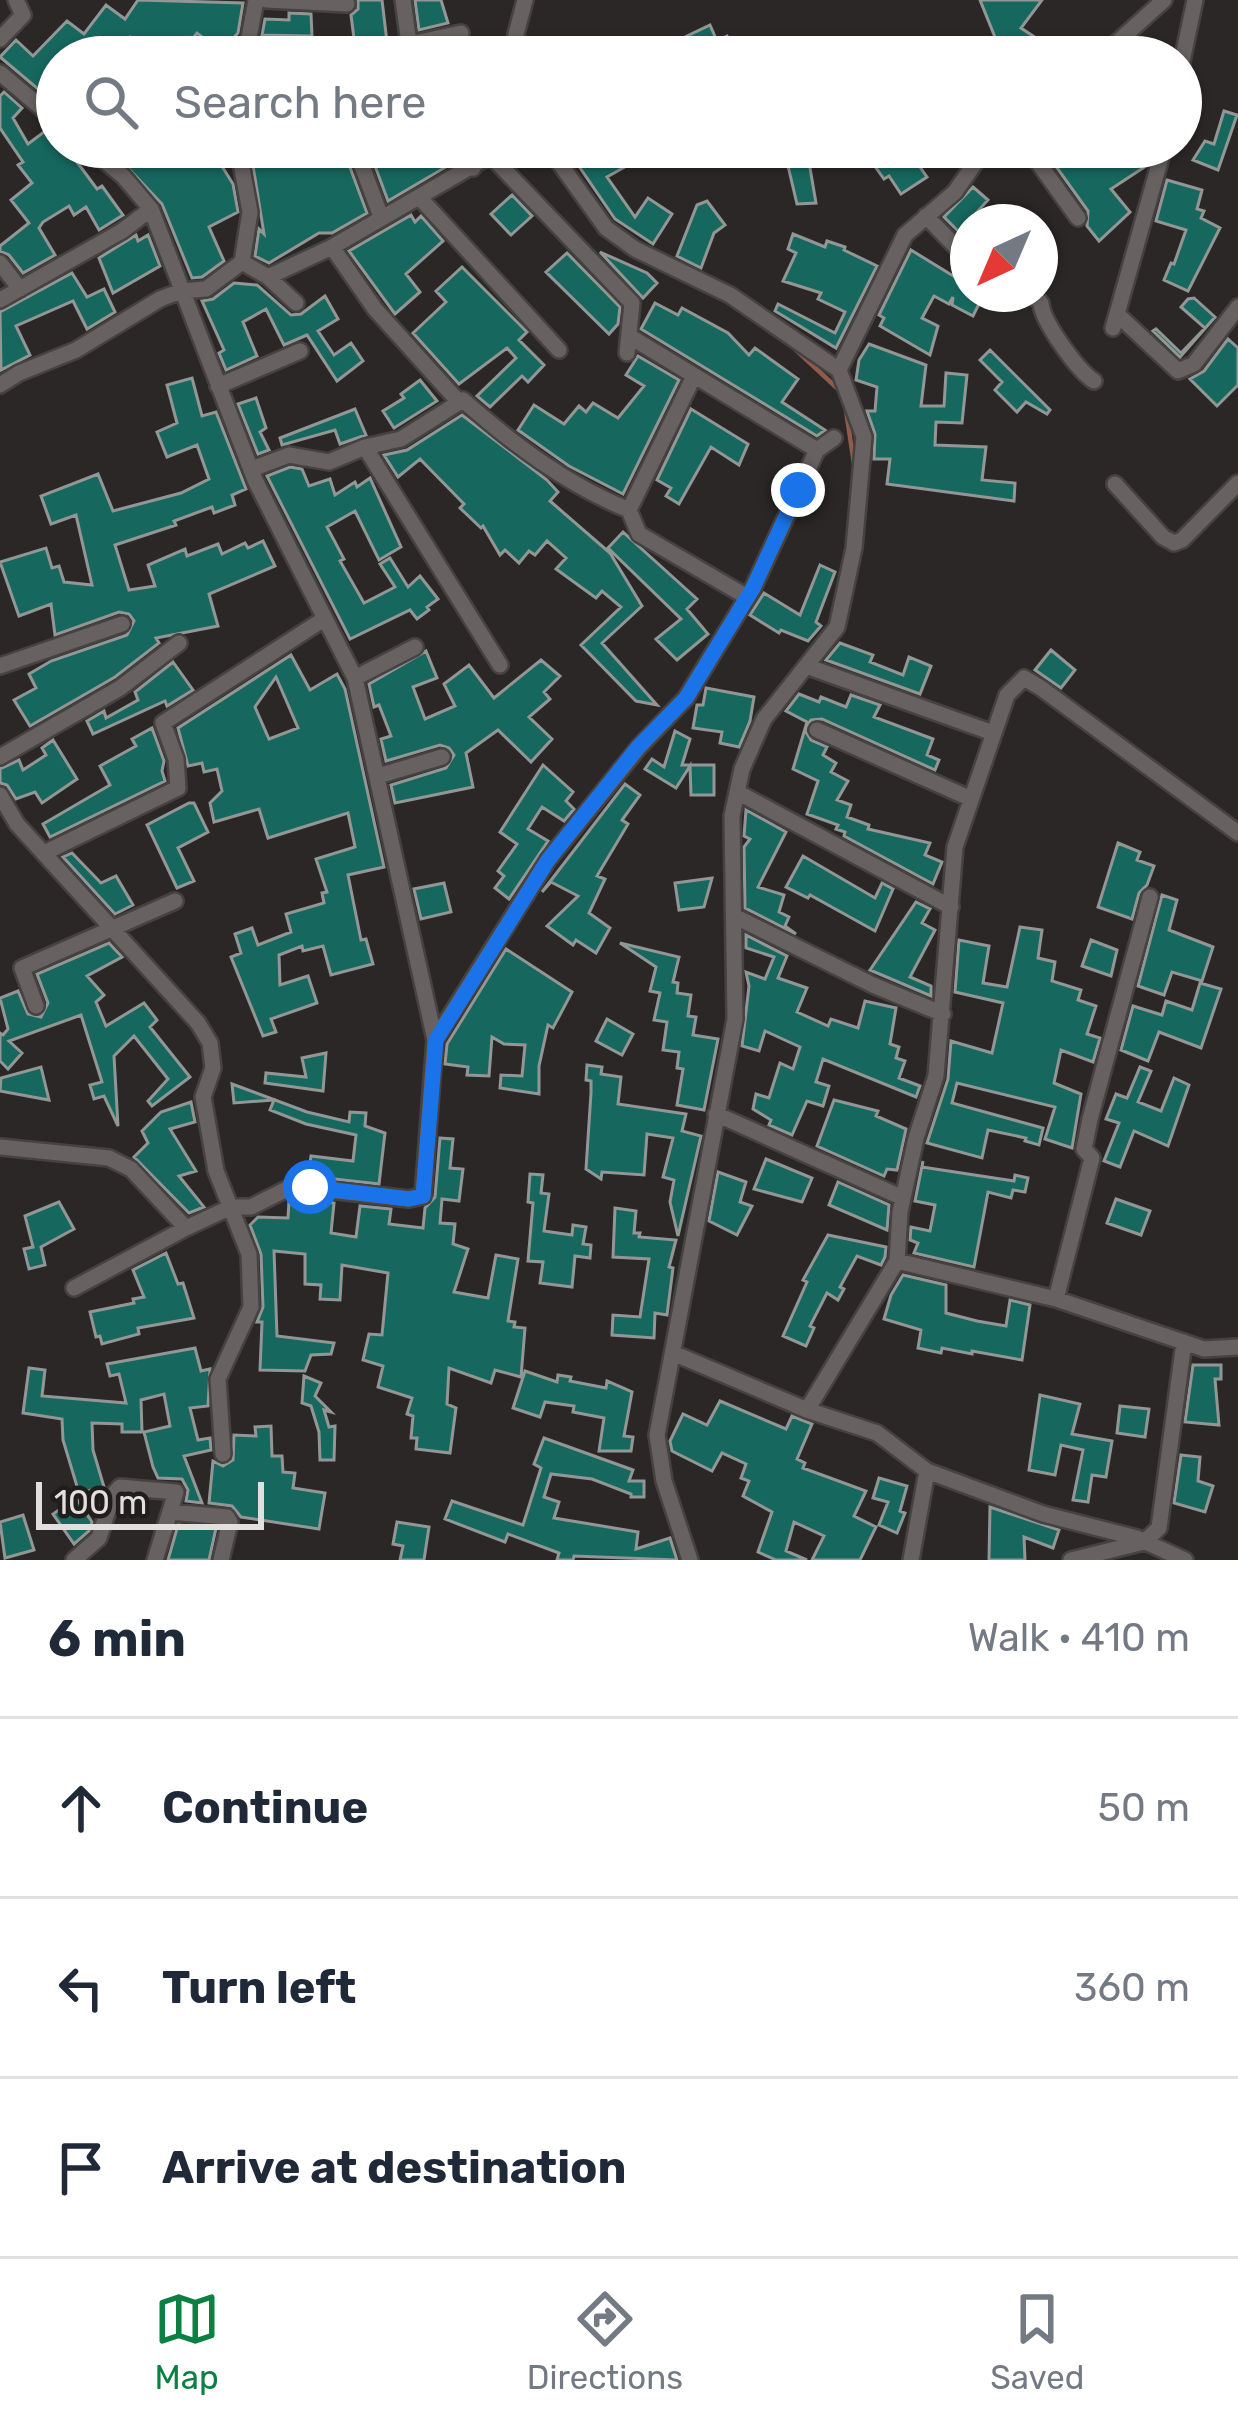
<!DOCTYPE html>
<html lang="en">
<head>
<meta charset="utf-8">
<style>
	:root { --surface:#fff; --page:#f2f2f3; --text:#1f2937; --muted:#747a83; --line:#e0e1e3; --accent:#0b8043 }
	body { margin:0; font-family:Rubik,sans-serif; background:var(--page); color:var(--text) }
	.compass { position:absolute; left:950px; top:204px; width:108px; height:108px; border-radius:50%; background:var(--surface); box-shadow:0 3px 9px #0004; rotate:224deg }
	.scale { position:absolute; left:36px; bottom:30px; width:228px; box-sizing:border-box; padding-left:12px; border:6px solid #e2e0df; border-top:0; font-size:33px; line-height:42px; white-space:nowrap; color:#e2e0df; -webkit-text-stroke:9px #211d1c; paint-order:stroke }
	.stop { position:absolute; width:36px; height:36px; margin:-27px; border:9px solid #1a73e8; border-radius:50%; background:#fff }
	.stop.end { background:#1a73e8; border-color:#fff; box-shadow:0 3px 12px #0008 }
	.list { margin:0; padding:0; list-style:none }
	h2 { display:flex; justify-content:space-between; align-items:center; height:156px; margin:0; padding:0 48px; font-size:51px }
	h2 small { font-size:39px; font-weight:400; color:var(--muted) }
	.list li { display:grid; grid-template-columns:78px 1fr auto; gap:36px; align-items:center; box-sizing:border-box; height:180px; padding:0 48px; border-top:3px solid var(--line) }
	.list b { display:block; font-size:45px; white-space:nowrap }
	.list em { font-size:39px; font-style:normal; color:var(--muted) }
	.icon { flex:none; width:66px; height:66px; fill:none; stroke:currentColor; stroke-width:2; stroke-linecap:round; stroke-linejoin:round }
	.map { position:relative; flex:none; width:1238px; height:1560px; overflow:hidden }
	.search { position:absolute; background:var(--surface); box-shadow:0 3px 9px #0004; left:36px; right:36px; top:36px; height:132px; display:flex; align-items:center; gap:30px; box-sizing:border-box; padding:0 42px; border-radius:66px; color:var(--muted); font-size:45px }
	.sheet { height:696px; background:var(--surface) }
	nav { display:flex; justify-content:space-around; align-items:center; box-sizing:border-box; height:168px; border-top:3px solid var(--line); background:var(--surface); font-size:33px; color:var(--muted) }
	nav a { display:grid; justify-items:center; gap:6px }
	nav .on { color:var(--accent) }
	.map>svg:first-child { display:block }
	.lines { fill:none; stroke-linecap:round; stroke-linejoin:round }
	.stream { stroke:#915b4c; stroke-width:4.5 }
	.building { fill:#16675e; stroke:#929796; stroke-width:3; fill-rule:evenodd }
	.minor-casing { stroke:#454241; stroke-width:20 }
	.minor { stroke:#676261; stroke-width:15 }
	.route { stroke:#1a73e8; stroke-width:15 }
</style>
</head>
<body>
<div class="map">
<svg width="1238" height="1560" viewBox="0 0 1238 1560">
	<rect width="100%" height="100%" fill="#2b2726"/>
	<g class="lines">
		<!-- stream -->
		<path class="stream" d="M794 348 838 389
			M845 404 854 464"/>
	</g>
	<!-- building -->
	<path class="building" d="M138 0 243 3 238 33 221 51 197 33 191 41 187 38 181 57H153L130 37 108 57H57V105L0 57 16 40 33 56 67 21 84 34 106 5 125 19Z
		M358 0H382L387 42 355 46 351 15 358 9Z
		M415 0H441L448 23 419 30Z
		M980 0H1042L1021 28 1065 57H1037L1016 43 1003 57Z
		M289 13 311 14 312 36 262 35 265 19 289 20Z
		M710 25 717 41 727 36 734 53 725 57H692L683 38Z
		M4 92 22 108 13 118 28 144 48 129 57 133V147H76L71 154 97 189 102 186 123 215 99 230 86 207 74 215 69 206 43 222 39 228 55 255 23 273 9 255 0 251V246L29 223 11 200 32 183 18 165 23 162 0 128V96Z
		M1224 111 1237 115 1218 170 1193 160 1205 141 1214 144Z
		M118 147H210L233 184 238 212 209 227 224 261 202 277 192 278 162 204 113 152Z
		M250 147H338L341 165 348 162 367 213 332 233H319L269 263 255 256 259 229 264 234Z
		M368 147H398L402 158 425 147H450L456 161 388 201Z
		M576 147H621L630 164 607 177 635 217 648 198 672 214 653 244 615 219 574 159 581 155Z
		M901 147H906L927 177 901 194 889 176 884 179 874 165Z
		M1042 147H1152L1146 166 1111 189 1130 212 1099 241 1087 226 1088 211Z
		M809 162 816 203 797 204 788 166Z
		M1167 180 1202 190 1197 209 1204 211 1201 218 1220 228 1188 291 1164 280 1171 263 1174 264 1186 230 1156 221Z
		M973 187 988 200 968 222 965 238 944 217Z
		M512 195 532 216 511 235 491 214Z
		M707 201 725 225 714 233 701 268 677 256 697 205Z
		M411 215 415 222 421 216 443 241 406 274 420 292 395 314 349 251Z
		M793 234 825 247 827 241 845 247 844 250 877 266 836 348 775 311 778 304 835 333 845 312 818 299 821 293 783 281 796 253 788 249Z
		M136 235 138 241 148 235 160 266 113 293 99 258Z
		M911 250 968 285V294H984L973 316 952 305 953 297 949 304 934 296 922 318 938 326 930 355 880 326 884 318 879 315Z
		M600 252 647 273 657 283 643 298Z
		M567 253 620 307 618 324 609 334 546 272Z
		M462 267 527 332 519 340 544 365 528 382 522 376 490 407 477 396 516 358 507 348 459 384 413 333 446 302 436 291Z
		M72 273 87 297 104 289 115 312 87 329 73 301 16 326 30 355 1 370 0 312Z
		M234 283 257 285 291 315 301 314 325 296 338 319 318 331 334 355 351 343 363 361 337 381 307 335 284 345 266 309 243 322 257 356 226 370 219 353 224 350 202 301 213 299Z
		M1194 298 1215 317 1180 357 1153 331 1156 329 1181 353 1205 328 1181 307 1188 299Z
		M655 303 678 315 682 308 728 333 749 355 755 348 798 379 782 402 825 430 817 436 641 329Z
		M1228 339 1238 348V385L1217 406 1190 379 1204 371Z
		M869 344 926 365 921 406H944L946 373 967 375 962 423 936 422 935 445 986 447 982 480 1015 483 1014 501 887 484 890 459H874L875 434 867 411H875L877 387 856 380 859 360Z
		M990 350 1050 410 1047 414 1026 402 1017 412 995 390 1002 382 980 360Z
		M638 356 679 380 623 494 569 466 518 430 534 405 564 424 579 406 586 412 593 403 618 418 644 386 626 375Z
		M192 378 202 416 216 412 246 489 232 495 235 505 214 513 212 507 174 521 176 525 115 545 129 590 155 586 148 565 185 549 187 556 218 544 222 554 245 543 248 548 263 541 275 566 209 594 218 626 156 638 159 643 115 677 30 726 14 700 36 688 29 674 51 661 127 635 134 621 129 614 119 612 55 635 51 604 19 616 0 562 46 548 52 568 59 566 64 582 92 585 76 515 51 524 41 496 98 474 113 511 181 493 209 479 197 445 167 457 157 432 177 423 167 385Z
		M420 380 437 401 394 428 383 411 404 398 401 394Z
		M256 398 266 428 260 432 269 450 258 454 238 404Z
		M355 409 366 435 340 444 335 430 282 445 280 438Z
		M691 409 748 444 739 465 711 447 679 504 666 496 671 488 657 480Z
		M462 415 547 480 558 492 550 501 610 553 642 606 602 643 657 705 636 701 581 645 621 607 602 591 596 598 556 569 566 558 547 541 535 555 529 551 519 563 505 550 500 555 483 526 481 528 460 508 464 504 420 459 398 477 384 455 407 450Z
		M290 467 302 469 309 486 330 479 335 495 355 482 357 487 370 478 401 547 379 560 355 511 327 527 344 559 340 561 364 603 395 587 380 564 390 558 408 587 420 576 438 599 427 607 429 610 417 619 410 610 350 639 267 476Z
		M623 532 697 599 687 609 708 634 677 660 656 639 681 619 608 548Z
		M820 565 835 572 816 622 821 626 808 641 781 630 779 633 750 615 764 593 800 615Z
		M840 643 873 655 870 662 903 675 909 657 931 666 920 694 826 660Z
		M1051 650 1075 670 1061 688 1035 670Z
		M426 651 437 678 413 687 425 719 455 706 444 684 469 665 494 698 541 660 560 676 544 692 550 699 529 717 552 739 531 762 498 730 466 753 473 787 395 803 391 785 446 768 454 755 449 748 440 745 386 761 381 739 391 736 379 705 374 707 369 684Z
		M291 655 310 690 337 674 345 689 384 867 348 875 361 940 366 939 373 964 331 975 323 946 303 951 302 946 279 955 280 985 308 976 317 1003 271 1019 276 1032 263 1036 231 957 241 953 235 934 252 928 258 945 291 932 286 914 324 903 322 893 327 892 316 859 355 847 348 813 268 838 259 809 214 822 210 803 222 791 217 769 204 772 202 763 188 766 178 728ZM276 677 298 728 269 739 255 707Z
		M173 662 193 690 167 706 165 701 93 734 87 721 104 711 106 718 138 700 135 692Z
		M706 688 754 697 750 721 739 747 720 743 722 732 693 728 697 705H703Z
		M799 694 819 702 821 697 846 707 851 695 880 705 874 717 933 739 927 755 939 760 935 770 822 719 811 720 805 730 811 740 827 747 823 755 836 763 831 772 848 781 837 800 851 805 847 817 869 825 868 829 930 843 925 855 942 862 933 884 844 836 845 832 836 829 838 825 807 814 818 781 793 769 807 722 786 711Z
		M152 728 164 761 162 771 165 781 50 837 43 824 110 785 100 766 136 746 132 739Z
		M675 731 690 739 682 765H714V795H691L690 766 676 788 645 769 652 759 664 767Z
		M53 740 77 779 42 803 35 792 16 799 7 785 0 783V769L19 760 23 770 46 755 42 748Z
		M543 765 573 792 566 801 574 809 564 821 542 807 528 829 548 841 509 899 495 888 504 876 498 871 517 844 500 832Z
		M625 784 640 795 622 820 628 824 597 876 605 879 589 913 610 928 596 953 576 940 573 945 547 926 578 896 551 882 542 892Z
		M189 803H194L208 832 178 848 194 881 177 888 147 825Z
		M746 810 786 832 758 887 784 895 779 912 789 917 785 926 796 934 745 908 744 847 750 839 744 836Z
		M1118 843 1140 852 1137 860 1154 866 1147 885 1139 893 1132 919 1098 907Z
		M72 853 101 883 116 876 133 905 115 914 63 857Z
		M803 856 875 898 882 883 893 889 875 931 810 895 808 898 786 887Z
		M712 878 704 907 679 910 675 883Z
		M444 883 451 912 421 919 414 889Z
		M1162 895 1177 900 1169 930 1213 947 1202 981 1172 972 1164 995 1138 986Z
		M916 902 930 909 922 923 935 930 910 977 931 986V996L870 970Z
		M1020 927 1042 930 1038 958 1055 962 1052 981 1081 990 1078 1000 1096 1006 1087 1034 1100 1038 1093 1062 1061 1050 1054 1083 1081 1094 1072 1148 1045 1139 1055 1107 957 1083 952 1103 1043 1128 1039 1145 1025 1141 1026 1138 988 1130 982 1158 927 1143 948 1079 951 1041 992 1053 1003 1003 955 992 959 940 989 946 983 983 1007 987Z
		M746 935 787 956 778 978 807 988 797 1012 828 1026 831 1019 858 1028 865 1001 896 1008 890 1044 899 1047 896 1058 905 1061 899 1078 920 1086 916 1097 823 1059 816 1082 829 1086 823 1106 807 1101 792 1135 769 1125 771 1120 753 1109 756 1094 769 1098 780 1063 793 1069 800 1047 765 1031 759 1051 742 1046 749 986 746 972 765 979 774 957 746 948Z
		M1091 940 1117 950 1111 976 1082 966Z
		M109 943 122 957 87 976 104 995 96 1002 106 1026 144 1003 157 1020 150 1027 190 1077 152 1106 148 1101 168 1079 134 1036 114 1056 118 1126 104 1096 94 1099 90 1085 102 1082 81 1015 9 1041 22 1053 8 1069 0 1061V1033L3 1035 8 1029 0 998 18 991 28 1014 41 1017 48 1003 37 974Z
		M620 943 679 957 673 982 678 983 677 993 691 995 688 1016 696 1017 693 1035 718 1039 704 1110 677 1105 683 1069 677 1068 679 1052 663 1050 667 1022 654 1020 660 993 650 991 656 967Z
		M506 949 572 992 553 1028 548 1025 539 1066V1094L500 1088 501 1075 522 1076 525 1045 504 1044 492 1037 489 1076 467 1075 468 1067 445 1064 447 1044Z
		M1200 983 1221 989 1201 1048 1159 1032 1148 1061 1121 1050 1133 1006 1162 1015 1166 1001 1192 1010Z
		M607 1019 633 1034 622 1055 596 1041Z
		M326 1053 323 1091 265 1083 266 1073 306 1077 302 1058Z
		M587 1065 602 1067 601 1074 621 1077 618 1104 686 1114 682 1131 701 1136 678 1236 670 1202 674 1180 663 1177 673 1138 647 1134 644 1175 602 1172 601 1179 586 1169 591 1093V1081L586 1080Z
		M41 1067 49 1100 0 1091 1 1078Z
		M1140 1067 1151 1071 1138 1102 1161 1111 1174 1078 1189 1085 1168 1146 1134 1131 1120 1167 1104 1161 1119 1123 1106 1119 1116 1094 1127 1098Z
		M232 1084 307 1112 349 1122 350 1112 366 1113 365 1126 385 1133 379 1184 308 1176 311 1156 353 1161 356 1135 306 1124 270 1110 274 1100 234 1103Z
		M834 1100 878 1111 876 1116 906 1129 897 1170 887 1169 884 1176 817 1146Z
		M191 1102 195 1122 170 1129 196 1171 179 1176 204 1207 189 1213 134 1157 148 1143 142 1131 161 1112Z
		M440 1138 453 1139 450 1168 463 1169 459 1201 442 1199 440 1223 455 1224 453 1244 468 1249 454 1292 488 1298 496 1255 518 1259 508 1321 515 1322 514 1327 525 1328 521 1377 495 1370 491 1383 449 1368 447 1404 456 1408 450 1453 416 1449 417 1438H411L413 1416 407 1414 412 1398 378 1387 383 1366 363 1360 369 1334 382 1335 388 1273 342 1265 340 1300 320 1299 321 1285 305 1284V1254L274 1251 277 1336 334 1343 331 1354 311 1355 305 1371 260 1370 262 1322H257L263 1307 261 1254 250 1225 258 1217 288 1218 289 1201 295 1198 334 1203 331 1233 356 1237 360 1206 391 1209 389 1224 423 1228 425 1208 435 1197Z
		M766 1159 812 1178 802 1202 754 1189Z
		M923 1161 922 1167 1014 1181 1015 1175 1028 1178 1025 1192 1013 1190 1011 1198 988 1192 974 1267 914 1253 918 1243 910 1240 911 1227 930 1231 935 1205 915 1201Z
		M718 1172 746 1182 740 1202 752 1206 737 1235 709 1221Z
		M530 1174 543 1175 541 1193 549 1194 544 1231 572 1235 573 1225 586 1227 583 1244 591 1245 590 1258 575 1256 572 1287 540 1283 543 1262 528 1261 533 1203 528 1202Z
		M838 1182 889 1205 887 1230 829 1205Z
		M1116 1199 1150 1211 1141 1235 1107 1223Z
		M59 1202 74 1229 41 1247 45 1265 29 1269 24 1249 33 1247 25 1216Z
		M615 1208 636 1211 634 1233H640L639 1237 676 1240 669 1267 673 1268 667 1315 655 1313 654 1338 612 1335 613 1315 640 1317 649 1259 613 1257Z
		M828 1235 886 1247 885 1257 881 1265 857 1256 840 1287 844 1289 838 1300 827 1293 810 1326 814 1328 806 1346 783 1336 807 1282 803 1280Z
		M166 1253 178 1284 183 1283 194 1318 138 1328 139 1334 102 1344 100 1336 96 1337 90 1312 134 1303 133 1299 144 1297 133 1270Z
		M903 1275 946 1285V1313L977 1321 1006 1326 1010 1300 1030 1305 1022 1360 972 1351V1354L942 1348 941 1353 918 1348 921 1330 884 1319 891 1295Z
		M195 1348 201 1371 210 1369 208 1406 190 1408 198 1440 210 1438 211 1450 184 1456 202 1503 186 1501 188 1490 182 1479 158 1478 153 1467 144 1432 170 1426 164 1394 141 1400 142 1432H122V1424L92 1423 93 1450 104 1487 79 1493 63 1440 62 1419 23 1413 29 1368 45 1370 42 1396 126 1403 119 1374 110 1376 107 1364Z
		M1193 1365H1221V1379H1215L1219 1425 1185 1422Z
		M525 1371 557 1382 558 1375 571 1377 570 1381 606 1388 607 1381 632 1392 624 1436 633 1437 631 1451H599L604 1418 573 1412 574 1406 545 1402 540 1417 513 1408Z
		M304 1376 321 1383 315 1396 331 1412 324 1410 329 1427 335 1426 334 1460H320L319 1432 311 1406 302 1403Z
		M1040 1395 1080 1404 1072 1434 1112 1441 1106 1477 1092 1475 1088 1502 1073 1500 1083 1450 1061 1445 1055 1475 1029 1470Z
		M720 1401 786 1429 792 1416 812 1424 797 1459 805 1463 803 1468 866 1491 854 1516 876 1527 860 1560H812L824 1536 794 1522 786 1551 807 1560H776L758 1552 772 1512 743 1496 749 1481 741 1478 746 1464 722 1453 712 1471 672 1451 670 1441 683 1414 707 1425Z
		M1120 1406 1149 1409 1145 1437 1117 1433Z
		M271 1426 272 1456H282L283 1472 295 1473 293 1488 325 1493 319 1529 241 1517 232 1506 209 1503 213 1461 223 1466 233 1460 234 1435 256 1436 255 1427Z
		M544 1438 633 1470 629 1481H644V1497H631V1494L592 1479 551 1474 544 1497 559 1502 554 1518 638 1532 636 1549 670 1538 677 1560 574 1556 573 1560H557L559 1553 508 1534 505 1542 445 1519 452 1501 523 1525 541 1468 534 1464Z
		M1181 1455 1200 1457 1198 1481 1213 1486 1205 1512 1174 1503Z
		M879 1478 907 1486 900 1511 905 1513 897 1533 879 1525 888 1502 873 1498Z
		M76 1498 92 1522 89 1531 74 1544 53 1514Z
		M990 1507 1059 1530 1053 1548 1024 1537 1025 1560H989Z
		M23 1515 34 1550 5 1558 0 1522Z
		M397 1522 429 1527 424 1560H400L403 1546 393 1544Z
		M178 1525 216 1528 209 1560H168Z"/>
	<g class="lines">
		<!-- minor casing -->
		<g class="minor-casing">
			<path id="minor" d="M266 0 347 4
				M403 0 408 36 416 57
				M0 39 23 15 16 0
				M410 44 461 33
				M247 47 338 49
				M246 54 256 0
				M515 57 516 34 525 0
				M1101 57 1164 0
				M1181 66 1195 0
				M0 73 57 121
				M355 147 381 217
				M462 147 473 168
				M548 147 606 228 635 249 730 295 839 370
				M1027 147 1078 218
				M492 157 632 303 627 353
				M420 198 559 350
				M926 216 956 247 968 251
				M332 247 375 309 458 401
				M242 262 268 277 296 303
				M0 263 20 289
				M268 277 332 247 505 147
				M1032 294 1041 303C1042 321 1077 370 1094 381
				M0 300 122 231 151 209
				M1118 315 1178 371 1194 364 1238 307
				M1113 328 1164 147
				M629 336 817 450
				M0 385 19 373 76 350 160 299 181 291 206 289 242 262 250 212 238 147
				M218 386 300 351
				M365 447 500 665
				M252 469 289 455 329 462 365 447 401 439 463 400C513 444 567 485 629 510L639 534 747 597
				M1115 484 1163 537 1174 543 1182 540 1238 483
				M629 510 694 376
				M0 666 122 624
				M806 666 993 733
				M355 678 415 647
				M817 730 969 798
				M0 757 120 688 179 643
				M378 776 442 757
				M737 792 951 907
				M0 795 17 824 198 1023 210 1043 213 1068 203 1097 216 1171 249 1254 251 1307 218 1379 223 1454
				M44 853 178 788 176 759 163 723 324 619
				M734 916 873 985 943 1014
				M36 1006 22 968 175 901
				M435 1040 548 860 639 747 686 698 753 588 817 450 834 438
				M716 1114 903 1198
				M0 1147 109 1158 131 1169 186 1228
				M897 1261 1056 1299 1204 1349 1238 1347
				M74 1288 186 1228 231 1207H251L293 1186 409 1199 423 1196 435 1040 355 678 255 480 151 209 123 176 88 147
				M1056 1299 1092 1158 1084 1149 1090 1119 1150 897
				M673 1353 807 1410 877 1433 927 1471 1043 1514 1137 1538 1185 1560
				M807 1410 897 1261 900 1212 916 1138 936 1076 955 847 1007 695 1024 678 1041 688 1238 833
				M170 1512 227 1517 230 1522 221 1560
				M74 1560 99 1538 113 1495 120 1487 176 1492 155 1560
				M690 1560 664 1481 657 1435 735 1019 732 816 742 769 764 719 837 627 854 548 864 437 839 370 905 235 955 192 986 147
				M911 1560 927 1471
				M1071 1560 1144 1542 1159 1528 1184 1342"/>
		</g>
		<!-- minor -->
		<use href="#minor" class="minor"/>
	</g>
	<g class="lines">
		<!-- route -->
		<path class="route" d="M310 1187 409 1199 423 1196 436 1040 548 860 638 747 686 698 753 588 798 490"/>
	</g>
</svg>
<svg class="compass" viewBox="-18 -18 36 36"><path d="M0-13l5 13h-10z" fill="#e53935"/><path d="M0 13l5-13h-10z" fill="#747a83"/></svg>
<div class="scale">100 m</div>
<div class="stop" style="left:310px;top:1187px"></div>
<div class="stop end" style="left:798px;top:490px"></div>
<div class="search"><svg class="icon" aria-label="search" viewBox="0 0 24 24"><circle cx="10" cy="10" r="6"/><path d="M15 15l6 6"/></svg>Search here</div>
</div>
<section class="sheet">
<h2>6 min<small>Walk · 410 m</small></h2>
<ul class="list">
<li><svg class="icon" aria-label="ahead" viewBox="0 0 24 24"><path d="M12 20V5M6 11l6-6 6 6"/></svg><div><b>Continue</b></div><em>50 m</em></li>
<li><svg class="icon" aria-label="left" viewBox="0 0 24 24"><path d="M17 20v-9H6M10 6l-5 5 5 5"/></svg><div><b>Turn left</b></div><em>360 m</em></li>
<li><svg class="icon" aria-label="arrive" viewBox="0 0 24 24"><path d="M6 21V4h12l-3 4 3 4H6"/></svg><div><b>Arrive at destination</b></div></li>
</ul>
</section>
<nav>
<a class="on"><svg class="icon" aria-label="map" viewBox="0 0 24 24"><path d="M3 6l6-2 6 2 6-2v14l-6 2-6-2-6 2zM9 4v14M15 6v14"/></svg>Map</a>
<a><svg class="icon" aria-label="directions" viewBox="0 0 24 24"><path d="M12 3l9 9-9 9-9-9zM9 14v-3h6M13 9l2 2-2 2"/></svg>Directions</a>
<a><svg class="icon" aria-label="saved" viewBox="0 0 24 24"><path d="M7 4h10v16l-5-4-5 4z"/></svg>Saved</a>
</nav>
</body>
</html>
